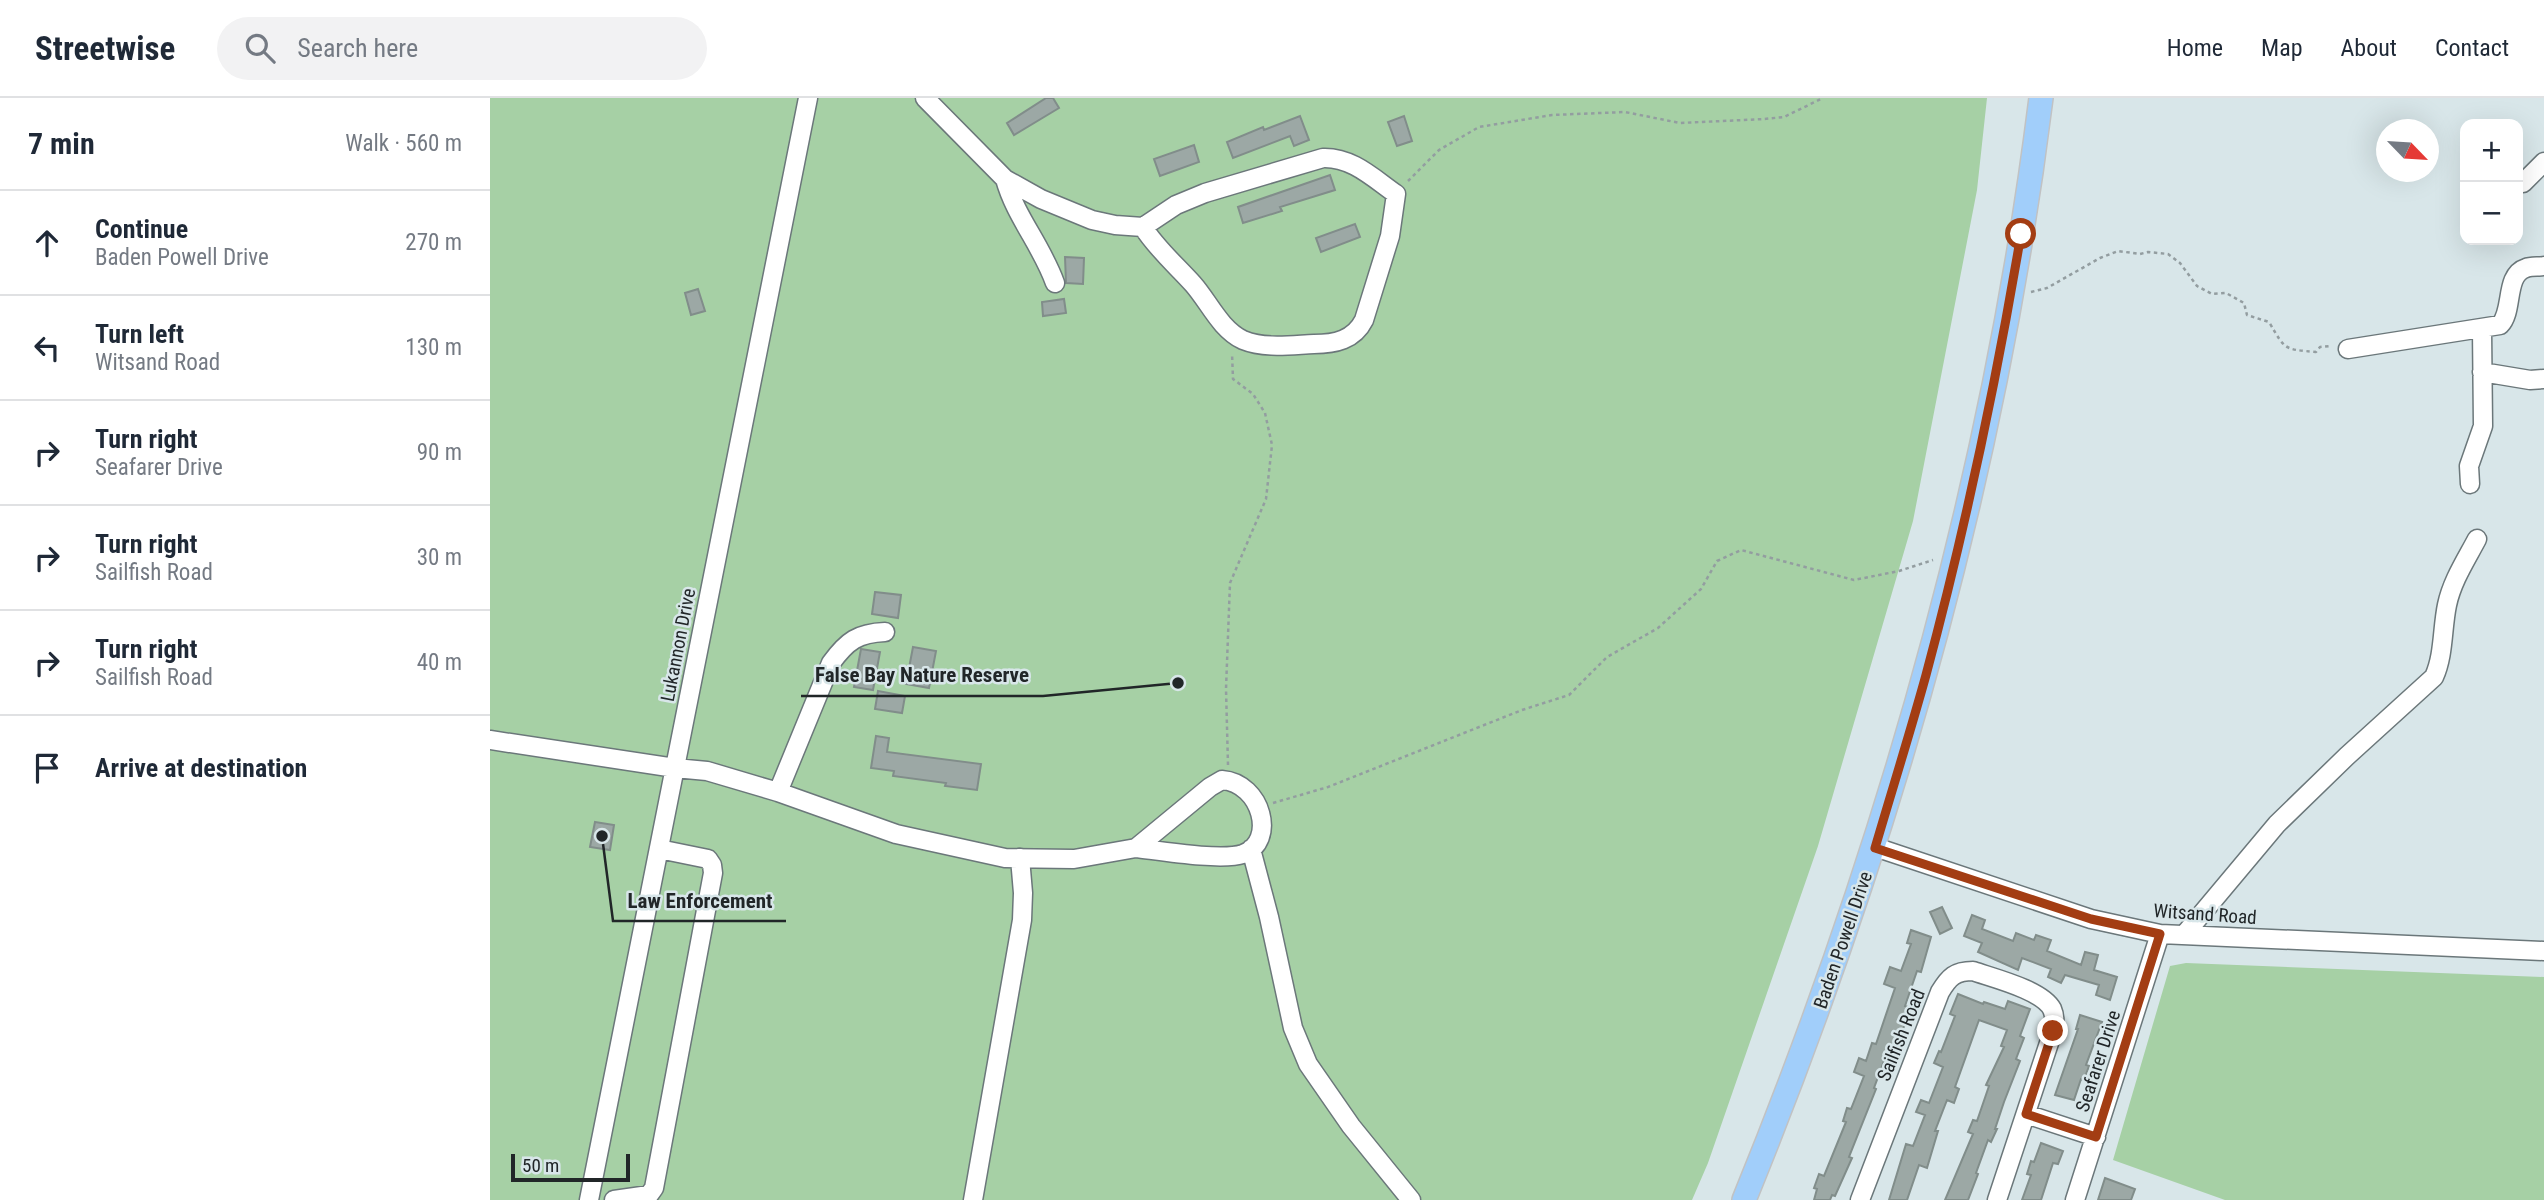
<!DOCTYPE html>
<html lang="en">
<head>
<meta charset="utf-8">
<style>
	:root { --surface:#fff; --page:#f2f2f3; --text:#1f2937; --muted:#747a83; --line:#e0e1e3 }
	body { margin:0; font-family:"Roboto Condensed",sans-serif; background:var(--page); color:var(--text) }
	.controls { position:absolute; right:21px; top:21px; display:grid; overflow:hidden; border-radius:14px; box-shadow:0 7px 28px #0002 }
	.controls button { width:63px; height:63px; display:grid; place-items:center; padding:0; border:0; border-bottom:2px solid var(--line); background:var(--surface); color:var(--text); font:35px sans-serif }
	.compass { position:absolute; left:1886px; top:21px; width:63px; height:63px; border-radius:50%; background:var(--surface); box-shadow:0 7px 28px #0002; rotate:115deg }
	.scale { position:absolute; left:21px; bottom:18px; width:119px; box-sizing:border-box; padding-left:7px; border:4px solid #212628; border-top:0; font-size:19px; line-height:24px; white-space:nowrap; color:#212628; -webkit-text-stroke:5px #d8e6e9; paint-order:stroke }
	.stop { position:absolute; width:21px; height:21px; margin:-16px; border:5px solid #a33d13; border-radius:50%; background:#fff }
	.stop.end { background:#a33d13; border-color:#fff; box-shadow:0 2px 7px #0008 }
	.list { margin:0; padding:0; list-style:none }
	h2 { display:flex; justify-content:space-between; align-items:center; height:91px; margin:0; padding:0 28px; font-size:30px }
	h2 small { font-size:23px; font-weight:400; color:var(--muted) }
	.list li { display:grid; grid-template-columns:46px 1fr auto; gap:21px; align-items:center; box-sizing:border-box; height:105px; padding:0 28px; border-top:2px solid var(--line) }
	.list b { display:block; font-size:26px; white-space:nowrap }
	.list p { margin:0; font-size:23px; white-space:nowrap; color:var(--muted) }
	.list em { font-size:23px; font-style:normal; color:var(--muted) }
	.icon { flex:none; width:38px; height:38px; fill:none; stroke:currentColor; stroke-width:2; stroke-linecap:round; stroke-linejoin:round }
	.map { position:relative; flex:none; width:2054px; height:1102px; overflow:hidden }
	header { display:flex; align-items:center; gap:42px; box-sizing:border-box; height:98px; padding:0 35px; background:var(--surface); border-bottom:2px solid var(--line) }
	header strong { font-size:33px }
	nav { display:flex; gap:38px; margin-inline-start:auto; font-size:24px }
	.search { width:490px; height:63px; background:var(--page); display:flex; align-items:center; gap:18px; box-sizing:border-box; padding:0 24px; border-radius:38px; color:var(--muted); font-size:26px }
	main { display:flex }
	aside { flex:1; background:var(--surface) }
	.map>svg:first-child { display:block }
	.green { fill:#a6d0a5 }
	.building { fill:#9ca8a5; stroke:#818d8a; stroke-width:2 }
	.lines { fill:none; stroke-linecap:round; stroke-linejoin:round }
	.minor-casing { stroke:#6b777a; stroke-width:21 }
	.major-casing { stroke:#c1c2c3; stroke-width:26 }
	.path { stroke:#939da0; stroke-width:2.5; stroke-dasharray:3.5 3.5; stroke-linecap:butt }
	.minor { stroke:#fff; stroke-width:18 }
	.major { stroke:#a1cefa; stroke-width:23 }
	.route { stroke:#a33d13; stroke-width:9 }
	.labels { text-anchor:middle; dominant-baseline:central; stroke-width:5; stroke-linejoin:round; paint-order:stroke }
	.street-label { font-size:19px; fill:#212628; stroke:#d8e6e9 }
	.leader { fill:none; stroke:#212628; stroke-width:2.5 }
	.callout-dot { fill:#212628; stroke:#d8e6e9; stroke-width:2.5 }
	.callout-label { font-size:21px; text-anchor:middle; font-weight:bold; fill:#212628; stroke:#d8e6e9; stroke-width:5; stroke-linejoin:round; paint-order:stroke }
</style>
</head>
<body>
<header>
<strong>Streetwise</strong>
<div class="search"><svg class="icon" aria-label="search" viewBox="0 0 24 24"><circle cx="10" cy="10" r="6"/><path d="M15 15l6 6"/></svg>Search here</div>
<nav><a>Home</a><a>Map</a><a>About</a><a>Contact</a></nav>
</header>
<main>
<aside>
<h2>7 min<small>Walk · 560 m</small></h2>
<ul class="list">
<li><svg class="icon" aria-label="ahead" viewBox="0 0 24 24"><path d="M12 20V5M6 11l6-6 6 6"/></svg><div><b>Continue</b><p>Baden Powell Drive</p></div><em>270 m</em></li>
<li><svg class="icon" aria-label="left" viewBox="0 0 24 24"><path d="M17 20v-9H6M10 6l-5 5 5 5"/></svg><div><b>Turn left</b><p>Witsand Road</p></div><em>130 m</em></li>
<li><svg class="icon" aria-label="right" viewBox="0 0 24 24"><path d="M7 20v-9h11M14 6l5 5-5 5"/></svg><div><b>Turn right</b><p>Seafarer Drive</p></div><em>90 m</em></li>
<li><svg class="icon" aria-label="right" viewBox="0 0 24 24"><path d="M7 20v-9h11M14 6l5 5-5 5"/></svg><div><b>Turn right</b><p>Sailfish Road</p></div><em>30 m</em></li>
<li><svg class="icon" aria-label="right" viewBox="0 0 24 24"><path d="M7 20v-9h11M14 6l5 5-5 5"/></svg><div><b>Turn right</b><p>Sailfish Road</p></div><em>40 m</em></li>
<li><svg class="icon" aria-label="arrive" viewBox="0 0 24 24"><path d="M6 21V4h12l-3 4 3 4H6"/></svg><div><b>Arrive at destination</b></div></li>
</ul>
</aside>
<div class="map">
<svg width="2054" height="1102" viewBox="0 0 2054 1102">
	<rect width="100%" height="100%" fill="#d8e6e9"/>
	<!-- green -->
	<path class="green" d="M0 0H1497L1487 92 1423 423 1328 748 1218 1065 1202 1102H0Z
		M1696 865 2054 879V1102H1735L1623 1062 1680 868Z"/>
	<!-- building -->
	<path class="building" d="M556 0H563L569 10 524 37 517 25Z
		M810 18 819 42 804 48 800 38 743 60 737 44 773 29 774 32Z
		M914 18 922 43 907 48 898 24Z
		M704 47 709 64 670 78 664 61Z
		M840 77 845 92 790 109 792 113 753 125 748 109Z
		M865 126 870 139 831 154 826 140Z
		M575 159 594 160 593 186 576 185Z
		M208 191 215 213 201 217 195 195Z
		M574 201 576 215 553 218 552 204Z
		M385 494 411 497 408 520 382 516Z
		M423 549 446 553 439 590 416 586Z
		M371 551 390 554 383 592 364 589Z
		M388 593 415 598 412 615 385 611Z
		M386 638 399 640 397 654 491 666 487 692 455 688 456 685 403 678 404 673 381 670Z
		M105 724 124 727 120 752 100 749Z
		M1452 809 1462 830 1450 836 1440 814Z
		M1482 817 1495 822 1492 831 1523 843 1526 835 1544 842 1546 837 1561 842 1557 853 1591 867 1595 854 1608 857 1604 872 1627 879 1620 902 1606 897 1609 887 1575 877 1571 885 1558 879 1561 871 1532 860 1528 872 1488 854 1492 845 1474 838Z
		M1421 832 1441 839 1431 874 1427 873 1415 908 1421 910 1410 939 1407 938 1398 965 1394 963 1384 990 1386 991 1359 1059 1362 1060 1345 1098 1342 1097 1340 1102H1324L1327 1091 1324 1090 1329 1076 1334 1078 1356 1024 1353 1023 1357 1010 1361 1011 1374 978 1364 974 1369 960 1376 963 1382 945 1386 946 1405 890 1394 886 1400 869 1411 873 1421 846 1417 845Z
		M1468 896 1493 906 1494 904 1515 911 1518 903 1540 911 1530 938 1534 940 1526 961 1530 963 1514 1004 1505 1031H1507L1501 1044 1498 1042 1486 1075 1488 1076 1478 1102H1455L1483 1036 1478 1034 1483 1022 1487 1023 1499 988 1496 987 1514 949 1511 948 1517 932 1489 922 1465 989 1469 991 1464 1005 1457 1002 1445 1033H1448L1437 1070 1429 1067 1417 1102H1399L1416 1046 1423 1048 1435 1017 1426 1014 1431 1002 1439 1005 1453 969 1444 965 1449 953 1451 954 1465 918 1460 916Z
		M1590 917 1612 924 1596 967 1599 968 1594 982 1591 981 1584 1002 1565 997 1588 931H1586Z
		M1551 1045 1573 1053 1568 1066 1563 1065 1551 1102H1532L1541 1077 1537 1076 1541 1063 1544 1064Z
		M1615 1080 1645 1091 1641 1102H1608Z"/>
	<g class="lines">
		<!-- minor casing -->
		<g class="minor-casing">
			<path id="minor" d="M435 0 515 81 551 101 602 122 625 127 653 129 686 107 715 95 833 60C862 59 883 80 906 96L900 138 874 222C864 242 845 246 824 246 801 247 775 251 753 242 730 231 719 204 703 186 686 167 666 150 653 129
				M515 81C525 118 552 148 565 185
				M2033 85 2054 64
				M1858 251 2010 227C2024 213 2014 177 2036 170 2041 168 2049 169 2054 168
				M1992 274 2040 282 2054 281
				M1980 386 1979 368 1993 328 1992 231
				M0 642 185 670 217 673 288 694 406 736 515 760 584 761 646 750 720 689 732 682C772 685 787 744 753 756 731 763 671 753 646 750
				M288 694 341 565C357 543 368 535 395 534
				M1385 749 1601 821 1670 836 2054 853
				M761 751 779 819 803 930 818 966 861 1028 921 1102
				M1694 837 1787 726 1857 658 1944 579C1954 557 1952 531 1957 507 1962 483 1976 462 1987 441
				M1536 1016 1606 1039
				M99 1102 318 0
				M124 1102 159 1097 164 1090 223 775 222 767 218 761 169 751
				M483 1102 532 822 533 795 530 760
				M1370 1102 1450 894C1459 879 1465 873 1483 873 1503 880 1552 892 1562 911 1565 918 1565 925 1563 933L1507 1102
				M1585 1102 1670 836"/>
		</g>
		<!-- major casing -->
		<g class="major-casing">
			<path id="major" d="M1254 1102C1398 749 1504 379 1551 0"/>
		</g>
		<!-- path -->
		<path class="path" d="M918 83 949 52 989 29 1062 17 1135 14 1190 25 1274 21 1294 19 1333 0
			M1541 194 1557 190 1610 160 1628 153 1650 156 1658 154 1678 156 1690 165 1707 188 1722 196 1736 195 1754 205 1757 217 1779 224C1796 253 1794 251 1826 254L1830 249 1840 248
			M738 667 736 591 740 485 776 401 782 347 775 315 763 296 743 281 742 255
			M783 705 838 689 1032 612 1079 597 1117 559 1168 530 1211 491 1227 463 1251 452 1364 482 1409 473 1443 462"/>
		<!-- minor -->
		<use href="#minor" class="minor"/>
		<!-- major -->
		<use href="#major" class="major"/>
	</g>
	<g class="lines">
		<!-- route -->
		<path class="route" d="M1531 136C1506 285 1475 432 1436 577 1420 635 1402 692 1385 750L1601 821 1670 836 1606 1039 1536 1016 1563 933"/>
	</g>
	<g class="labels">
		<!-- street labels -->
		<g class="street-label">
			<text transform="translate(188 547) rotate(-79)">Lukannon Drive</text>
			<text transform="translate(1715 816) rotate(4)">Witsand Road</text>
			<text transform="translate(1353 842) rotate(-71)">Baden Powell Drive</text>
			<text transform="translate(1411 937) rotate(-68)">Sailfish Road</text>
			<text transform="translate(1608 963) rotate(-72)">Seafarer Drive</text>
		</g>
	</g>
	<!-- callouts -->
	<path class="leader" d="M688 585L553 598H311M112 738L123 823H296"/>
	<g class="callout-dot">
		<circle cx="688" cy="585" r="7"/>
		<circle cx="112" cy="738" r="7"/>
	</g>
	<g class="callout-label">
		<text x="432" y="584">False Bay Nature Reserve</text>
		<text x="210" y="810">Law Enforcement</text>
	</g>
</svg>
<div class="controls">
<button>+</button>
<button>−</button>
</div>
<svg class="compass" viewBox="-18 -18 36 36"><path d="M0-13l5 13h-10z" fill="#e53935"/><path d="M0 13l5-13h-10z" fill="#747a83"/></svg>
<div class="scale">50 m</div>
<div class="stop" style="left:1531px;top:136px"></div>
<div class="stop end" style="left:1563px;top:933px"></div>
</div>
</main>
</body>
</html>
